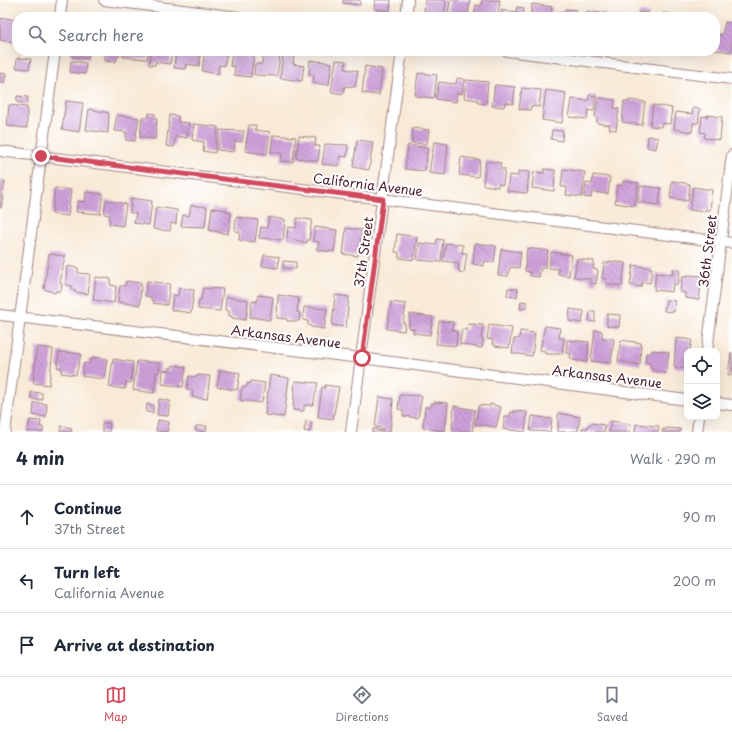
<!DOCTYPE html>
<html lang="en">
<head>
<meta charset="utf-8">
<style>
	:root { --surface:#fff; --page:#f6f6f7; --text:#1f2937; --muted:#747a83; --line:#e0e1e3; --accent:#d1495b }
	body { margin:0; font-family:"Playpen Sans",sans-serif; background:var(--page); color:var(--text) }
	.controls { position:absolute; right:12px; bottom:12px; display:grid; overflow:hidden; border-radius:8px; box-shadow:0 4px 16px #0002 }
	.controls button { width:36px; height:36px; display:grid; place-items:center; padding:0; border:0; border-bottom:1px solid var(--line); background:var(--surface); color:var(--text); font:20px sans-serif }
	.stop { position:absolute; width:12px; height:12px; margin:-9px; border:3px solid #d1495b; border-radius:50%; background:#fff }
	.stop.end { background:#d1495b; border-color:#fff; box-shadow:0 1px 4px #0008 }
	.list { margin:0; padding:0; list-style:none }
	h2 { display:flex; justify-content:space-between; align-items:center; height:52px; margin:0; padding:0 16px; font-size:17px }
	h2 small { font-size:13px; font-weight:400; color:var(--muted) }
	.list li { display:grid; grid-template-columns:26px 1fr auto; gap:12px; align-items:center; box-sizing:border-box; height:64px; padding:0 16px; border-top:1px solid var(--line) }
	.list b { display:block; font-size:15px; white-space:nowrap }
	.list p { margin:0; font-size:13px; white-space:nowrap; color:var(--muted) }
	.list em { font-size:13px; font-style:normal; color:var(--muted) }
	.icon { flex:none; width:22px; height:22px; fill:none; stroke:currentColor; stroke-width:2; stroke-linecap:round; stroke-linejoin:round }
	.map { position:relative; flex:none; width:732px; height:432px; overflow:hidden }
	.search { position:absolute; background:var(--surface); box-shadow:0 4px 16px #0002; left:12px; right:12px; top:12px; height:44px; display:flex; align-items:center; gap:10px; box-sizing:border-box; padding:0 14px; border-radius:16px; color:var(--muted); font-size:15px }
	.sheet { height:244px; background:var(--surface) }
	nav { display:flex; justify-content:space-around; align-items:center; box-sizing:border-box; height:56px; border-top:1px solid var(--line); background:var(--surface); font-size:11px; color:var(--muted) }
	nav a { display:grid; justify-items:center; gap:2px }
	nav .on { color:var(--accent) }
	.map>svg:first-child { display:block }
	.building { fill:url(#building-back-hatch) }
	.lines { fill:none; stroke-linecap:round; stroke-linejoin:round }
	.street-casing { stroke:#a18481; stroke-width:12 }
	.street { stroke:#fff; stroke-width:10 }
	.route { stroke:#d1495b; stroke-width:5 }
	.labels { text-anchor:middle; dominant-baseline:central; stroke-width:4; stroke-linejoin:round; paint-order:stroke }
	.street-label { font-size:13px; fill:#4a1f2b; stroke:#fff }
</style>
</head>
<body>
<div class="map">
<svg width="732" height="432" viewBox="0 0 732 432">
	<defs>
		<pattern id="building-back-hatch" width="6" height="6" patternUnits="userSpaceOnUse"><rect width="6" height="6" fill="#cea0db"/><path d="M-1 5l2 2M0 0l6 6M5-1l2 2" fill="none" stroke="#a982b2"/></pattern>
	</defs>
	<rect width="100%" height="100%" fill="#fff"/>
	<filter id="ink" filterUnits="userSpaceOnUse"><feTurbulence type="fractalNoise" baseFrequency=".025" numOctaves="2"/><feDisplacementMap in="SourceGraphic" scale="8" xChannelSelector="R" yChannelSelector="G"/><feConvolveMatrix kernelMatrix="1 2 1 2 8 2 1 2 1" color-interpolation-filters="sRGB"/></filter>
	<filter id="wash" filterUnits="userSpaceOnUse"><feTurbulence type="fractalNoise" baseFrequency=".012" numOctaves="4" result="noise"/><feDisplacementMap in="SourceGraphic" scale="16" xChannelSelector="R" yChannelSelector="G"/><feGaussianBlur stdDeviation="0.9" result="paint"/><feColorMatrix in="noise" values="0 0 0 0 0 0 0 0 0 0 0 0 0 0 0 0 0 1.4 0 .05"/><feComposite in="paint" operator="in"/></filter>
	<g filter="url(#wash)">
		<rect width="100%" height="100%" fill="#f8ead7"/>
		<g id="blocks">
			<!-- building -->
			<path class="building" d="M343 0H360V5L343 3Z
				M375 0H391L390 11 374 9Z
				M425 0H446L444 15 424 14Z
				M450 0H470L468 17 448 15Z
				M482 0H500L498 17 481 15V17H474L476 5 481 6Z
				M532 4 552 7 551 17H531Z
				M517 7 524 8 523 17H501L502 10 516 12Z
				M565 9 577 10 576 17H555V12L564 13Z
				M587 11 605 13V17H586Z
				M639 12 649 13V17H638Z
				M663 13 683 16 682 17H662Z
				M5 18 17 20 14 42 0 40V19Z
				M725 22 732 23V52L715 50V34L722 35Z
				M72 51H89L88 59 71 56Z
				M103 51H120L119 57H117L116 62 105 61V56L103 55Z
				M124 51H148L147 59 123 57Z
				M151 51H172L170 64 155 62V65H149Z
				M176 51H201L199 66 186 64 185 69 174 68Z
				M205 51H221L220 53H227L224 66 219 65 218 74 202 71Z
				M232 52 254 55 251 77 234 75 235 67 230 66Z
				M263 54 280 56 277 76 254 75 255 64H262Z
				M283 54 294 56 293 64 304 66 302 81 280 78Z
				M17 58 31 59 29 69 16 68Z
				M310 60 332 63 329 85 313 83 314 75H309Z
				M336 60 346 61 345 69 358 71 355 87 345 86 343 94 331 92Z
				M71 61 86 63 85 74 70 72Z
				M365 66 382 69 379 95 362 93Z
				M0 73 6 74 4 83 0 82Z
				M418 73 437 75 434 98 415 96Z
				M457 78 464 79 462 94 457 93 456 102 436 99 439 82 456 84Z
				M466 80 488 82 486 104 478 103V100L464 98Z
				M495 85 515 87 513 104 505 102 504 107 492 106Z
				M522 88 541 90 539 107 531 106 530 110 519 109Z
				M546 90 566 93 562 123 542 120Z
				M589 95 596 96 594 111 588 110 587 119 569 117 572 99 588 101Z
				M17 96 28 97 27 104 17 102Z
				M598 98 615 100 614 108 619 109 616 130 609 129 610 125 597 123V118L595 117Z
				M629 100 645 102 642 125 622 122 624 101 629 102Z
				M66 101 83 103 79 132 62 129Z
				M9 105 27 107V128L7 126Z
				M653 105 672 108 670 124 662 123 661 127 650 126Z
				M693 108 700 109 698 123H693L692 132 674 129 676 112 692 114Z
				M89 109 109 113 108 133 86 130Z
				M149 113 155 114V119H157L155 139 140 137 142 117 148 118Z
				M117 115 139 118 135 141 126 140V132L114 131Z
				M170 115 178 116V122L189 123 187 138 176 136 174 147 166 146Z
				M707 115 722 117 720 140 704 138 705 133 700 132 702 116 707 117Z
				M194 124 218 127 215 153 203 151 204 142 192 140Z
				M249 125H256L255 130 270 132 267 154 245 151Z
				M413 128 429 130 427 144 412 143Z
				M220 130 244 131 242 142 235 141 234 152 218 150Z
				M552 130 563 131 562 141 551 139Z
				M273 135 296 137 293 162 281 161 282 153 271 152Z
				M299 136 316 138 315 146H320L318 161 296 158Z
				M648 136 658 138 656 149 647 147Z
				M357 140 373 142 369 170 353 167Z
				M434 142 448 144 445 175 429 173Z
				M325 144 348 145 347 157 340 156 339 166 322 164Z
				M408 145 428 148 425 171 405 169Z
				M461 157 480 160 478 177 459 175Z
				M486 161 501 163 500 169H505L503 185 498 184V187L483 185Z
				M544 169 555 170 554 191 532 188 534 172 544 173Z
				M563 169 585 172 582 197 566 195 567 187H561Z
				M518 171 529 172 527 193 507 191 509 175 518 176Z
				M593 175 610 177 608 194 592 192 591 198 584 197 586 183 592 184Z
				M0 180 5 181 1 208H0Z
				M623 181 638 183 635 206 615 203 617 185 622 186Z
				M672 181 690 184 688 201 670 198Z
				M640 186 661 188 659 205 638 202Z
				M693 187 712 190 710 210H705V212L690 210Z
				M55 188 71 190 68 216 52 214Z
				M86 192 103 194 100 214 76 212 78 201 85 202Z
				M131 198 152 201 149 225 134 223 136 213H130Z
				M106 200 126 204 123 226 109 224 110 215 104 214Z
				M191 205 207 207 205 227 181 226 183 215 189 216Z
				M156 207 177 210 176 224 171 223 170 231 153 229Z
				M212 208 227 210 226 212 231 213 228 234 209 230Z
				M236 217 258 220 255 242 239 240 240 232 235 231Z
				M269 217 285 220 283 240 259 238 261 227 267 228Z
				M297 218 312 220 309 240H307V243L287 238 288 227 296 228Z
				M315 227 337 230 334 252 317 250 319 242 313 241Z
				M346 228 362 230 358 256 343 254Z
				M397 234 417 237 414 260 399 258V253L395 252Z
				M437 239 443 240 441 262 417 260 419 243 436 245Z
				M446 243 463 245 462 253H467L464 273 459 272 458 263 443 261Z
				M475 243 496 246 494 262 485 261 484 266 473 264Z
				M527 248 548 251 545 268H541L539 277 530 276V272L525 271Z
				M501 249 521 252 519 268 510 267 508 276 498 275Z
				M551 252 572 255 569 276 558 274 559 269 549 268Z
				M49 254 65 256 60 283 62 284 61 291H56L55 293 44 289Z
				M264 255 279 257 278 268 262 266Z
				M577 259 594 261 593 269 598 270 596 284 589 283 590 279 574 277Z
				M283 261 296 262V269L283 268Z
				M609 261 625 263 622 286 606 284 607 279 602 278 604 263H609Z
				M633 265 652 268 650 283 642 282 641 287 630 285Z
				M67 266 78 268V273L90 274 88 294 74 292 75 290H71L72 286 66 285Z
				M673 269 680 270 678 284H673L672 292 654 290 656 273 672 275Z
				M687 275 702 276 699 300 685 298V293L680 292 682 277H687Z
				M96 277 111 279 110 285 116 286 114 303 93 300Z
				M126 281 141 283 140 305 118 302 120 286H125Z
				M147 281 170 284 167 305 153 303 154 301 151 300V297L145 296Z
				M179 288 194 290 191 313 171 310 173 295 178 296Z
				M203 288 223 289 220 311 198 309 199 300H201Z
				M508 288 518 289 517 297 507 296Z
				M258 295 273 297 270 320 250 317 252 301 257 302Z
				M278 295 299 298 297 312 300 313 299 321H287V319L277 318Z
				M335 295 349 297 346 327 332 325Z
				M226 297 248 300 246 320 232 318V316H229V311L225 310Z
				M666 300 675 301 674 312 664 311Z
				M521 301 527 302 526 308 520 309Z
				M391 302 406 304 403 323H405L404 331 387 329Z
				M304 307 327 309 324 329 311 327V326L308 325V321L303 320Z
				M570 309 584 311 582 323 569 321Z
				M590 311H595V322L589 321Z
				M410 314 433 317 430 335 413 333 414 329 409 328Z
				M607 314 620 315 619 327 607 326Z
				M439 321 453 322 452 330 457 331 456 346 436 344Z
				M468 324 483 325 481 338 483 339 482 348 460 344 462 329 467 330Z
				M489 325 512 328 509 348 495 346V344H492L493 340 487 339Z
				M545 326 560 328 559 338H564L562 354H545V351L540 350Z
				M595 330 602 331V338L614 339 611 363 591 361Z
				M520 331 535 333 532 356 512 353 514 339H519Z
				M676 338 692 340 690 351H687V369L674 367Z
				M567 340 589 342 587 362 573 360V359L570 358 571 354 566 353Z
				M621 340 641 343 640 365 618 361Z
				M37 347 53 349 49 385 33 383Z
				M652 350 669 352 666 373 652 371 653 369 650 368V363H645L646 353H652Z
				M59 352 81 354 76 375 61 373 62 368 57 367Z
				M731 353H732V375H728Z
				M93 357 107 359 104 379 82 376 84 363 89 364 90 359 93 360Z
				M113 359 133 362 131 383 126 382 125 389 109 387Z
				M137 361 160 363 159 373 156 372 154 393 133 390Z
				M173 365 186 367 183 387 162 384 163 370 169 371V367L172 368Z
				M220 370 240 373 237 390 217 387Z
				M198 375 210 376 207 399 192 397 193 390 187 389 189 376 197 377Z
				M270 375 289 378 284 417 265 415Z
				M251 381 265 383 262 403 240 400 242 387H247V383L250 384Z
				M295 381 318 383 313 405H304V411L293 410Z
				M325 385 339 387 333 419 318 417 322 387 325 388Z
				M31 392 42 393V400L31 399Z
				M400 395 422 396 418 418 403 416V410L398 409Z
				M379 397 393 399 390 432H372L373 429 383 431V428L375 427Z
				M159 399 170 401 168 416 157 415Z
				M434 402 448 403 445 431 423 428 425 407H431V403L434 404Z
				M34 403 47 404 46 417 33 415Z
				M147 404 153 405V413L146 412Z
				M490 404 501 407 496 427 475 424 479 405 490 406Z
				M454 406 475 410 472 432 452 429Z
				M514 411 527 412 525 432 503 429 505 416H510L511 412 514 413Z
				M558 413 580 417 578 431 558 432Z
				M532 416 552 419 550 432 530 431Z
				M30 420 41 421 40 427H43V432H27Z
				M158 420 169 422 167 432 156 431Z
				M306 421 312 422 310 432 304 431Z
				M611 421 631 424 630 432H609Z
				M102 423H110L109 432H102Z
				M591 423 605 425 604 432H582V428L587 429 588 425H591Z
				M636 424 659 426 658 432H635Z
				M61 426 72 428 71 432H60Z
				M196 426H207L206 432 196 431Z
				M666 428 680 429V432H662L663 429 666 430Z"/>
		</g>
	</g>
	<g filter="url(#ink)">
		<use href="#blocks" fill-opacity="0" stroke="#a18481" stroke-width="1"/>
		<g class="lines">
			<!-- street casing -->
			<g class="street-casing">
				<path id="street" d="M104 0 238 17
					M60 17 62 0
					M406 17 408 0
					M507 51 732 79
					M0 151 732 243
					M0 315 361 358 687 400
					M707 351 732 155
					M717 403 732 405
					M5 432 55 51
					M351 432 402 51
					M697 432 699 417"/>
			</g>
			<!-- street -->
			<use href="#street" class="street"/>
		</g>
	</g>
	<g class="lines" filter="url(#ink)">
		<!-- route -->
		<path class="route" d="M41 156 383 199 362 358"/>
	</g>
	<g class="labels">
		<!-- street labels -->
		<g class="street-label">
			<text transform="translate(368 184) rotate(7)">California Avenue</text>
			<text transform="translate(707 251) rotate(-83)">36th Street</text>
			<text transform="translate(363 252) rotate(-82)">37th Street</text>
			<text transform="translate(286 336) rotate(7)">Arkansas Avenue</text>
			<text transform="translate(607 376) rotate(7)">Arkansas Avenue</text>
		</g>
	</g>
</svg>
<div class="controls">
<button><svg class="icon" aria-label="locate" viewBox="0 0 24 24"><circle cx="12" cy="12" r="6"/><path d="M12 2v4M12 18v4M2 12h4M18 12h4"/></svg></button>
<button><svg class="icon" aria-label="layers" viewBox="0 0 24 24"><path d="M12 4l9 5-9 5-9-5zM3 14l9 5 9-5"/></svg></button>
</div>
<div class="stop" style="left:362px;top:358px"></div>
<div class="stop end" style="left:41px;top:156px"></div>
<div class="search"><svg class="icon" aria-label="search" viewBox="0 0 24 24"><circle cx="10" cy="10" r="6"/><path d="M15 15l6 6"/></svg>Search here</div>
</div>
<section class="sheet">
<h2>4 min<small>Walk · 290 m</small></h2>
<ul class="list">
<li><svg class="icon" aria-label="ahead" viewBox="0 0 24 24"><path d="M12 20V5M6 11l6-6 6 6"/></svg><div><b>Continue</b><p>37th Street</p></div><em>90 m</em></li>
<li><svg class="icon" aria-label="left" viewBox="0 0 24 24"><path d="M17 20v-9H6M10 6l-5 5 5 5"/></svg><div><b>Turn left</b><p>California Avenue</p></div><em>200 m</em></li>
<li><svg class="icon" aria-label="arrive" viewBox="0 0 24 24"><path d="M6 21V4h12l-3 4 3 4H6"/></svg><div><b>Arrive at destination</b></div></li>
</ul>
</section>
<nav>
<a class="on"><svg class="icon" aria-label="map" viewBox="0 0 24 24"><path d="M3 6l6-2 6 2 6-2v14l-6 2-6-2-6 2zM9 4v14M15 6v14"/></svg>Map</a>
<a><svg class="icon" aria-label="directions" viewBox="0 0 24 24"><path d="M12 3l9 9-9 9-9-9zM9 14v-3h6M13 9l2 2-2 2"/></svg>Directions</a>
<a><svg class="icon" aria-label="saved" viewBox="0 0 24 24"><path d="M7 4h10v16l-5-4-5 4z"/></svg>Saved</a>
</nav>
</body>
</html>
